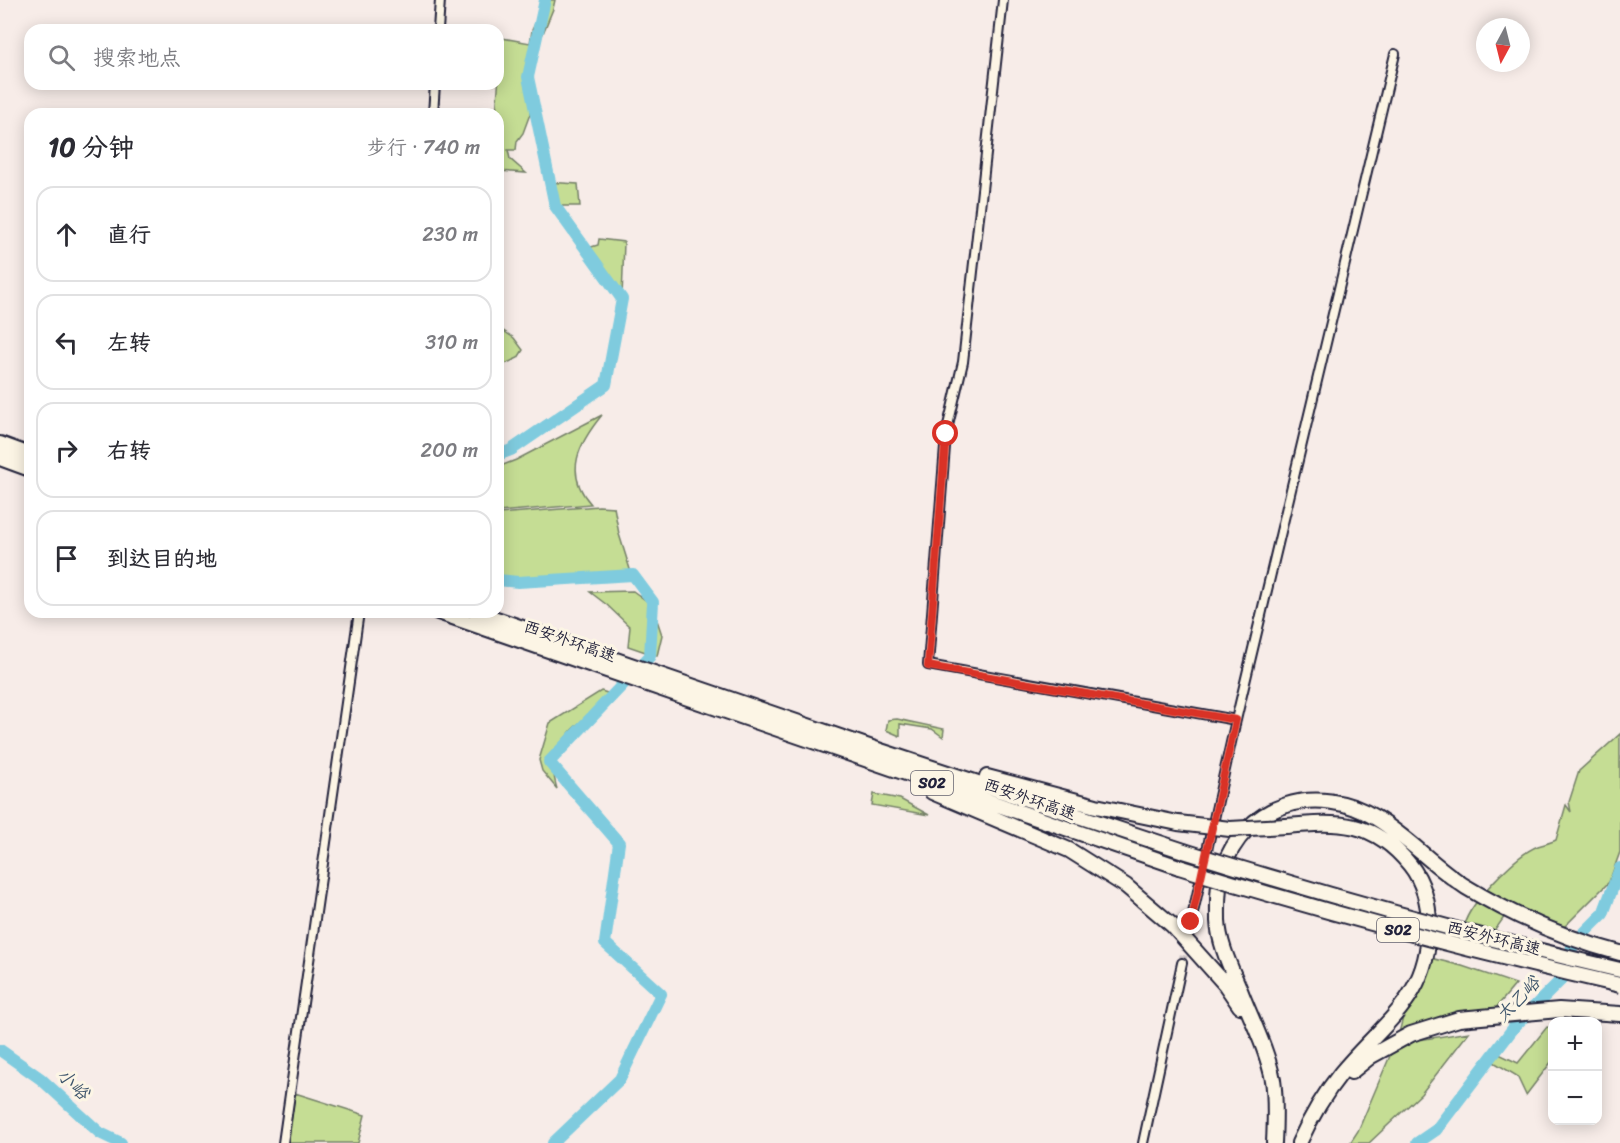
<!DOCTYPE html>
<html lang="zh">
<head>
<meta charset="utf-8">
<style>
	:root { --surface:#fff; --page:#f2f2f3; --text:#2b2b33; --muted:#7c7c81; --line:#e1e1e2 }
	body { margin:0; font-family:Sriracha,"LXGW WenKai TC",sans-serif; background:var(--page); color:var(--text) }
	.controls { position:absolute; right:18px; bottom:18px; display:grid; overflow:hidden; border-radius:12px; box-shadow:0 3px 15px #0003 }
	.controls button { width:54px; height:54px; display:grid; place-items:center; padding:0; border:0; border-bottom:2px solid var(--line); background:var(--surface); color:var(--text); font:30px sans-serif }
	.compass { position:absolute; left:1476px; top:18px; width:54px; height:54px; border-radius:50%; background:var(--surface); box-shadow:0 3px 15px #0003; rotate:187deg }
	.stop { position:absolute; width:18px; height:18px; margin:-14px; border:4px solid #d93025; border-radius:50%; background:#fff }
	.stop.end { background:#d93025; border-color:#fff; box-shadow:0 2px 6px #0008 }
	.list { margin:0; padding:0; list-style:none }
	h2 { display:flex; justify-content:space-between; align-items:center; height:78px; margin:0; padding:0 24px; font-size:26px }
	h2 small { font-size:20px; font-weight:400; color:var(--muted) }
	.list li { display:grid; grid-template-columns:39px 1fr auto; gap:18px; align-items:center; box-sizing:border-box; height:96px; margin:0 12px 12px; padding:0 12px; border:2px solid var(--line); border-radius:18px }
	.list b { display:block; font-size:22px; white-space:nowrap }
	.list em { font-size:20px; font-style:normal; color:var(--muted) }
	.icon { flex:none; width:33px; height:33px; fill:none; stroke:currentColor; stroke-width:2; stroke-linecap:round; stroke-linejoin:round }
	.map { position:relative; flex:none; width:1620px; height:1143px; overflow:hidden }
	.search { position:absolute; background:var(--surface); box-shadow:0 3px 15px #0003; left:24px; top:24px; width:480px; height:66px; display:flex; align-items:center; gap:15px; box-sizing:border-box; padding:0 21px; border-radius:18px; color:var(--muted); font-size:22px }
	.panel { position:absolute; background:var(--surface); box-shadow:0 3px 15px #0003; left:24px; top:108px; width:480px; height:510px; border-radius:18px }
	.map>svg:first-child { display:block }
	.green { fill:#c5dd94; stroke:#748068; stroke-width:1.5 }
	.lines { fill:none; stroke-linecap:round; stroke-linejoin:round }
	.river { stroke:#7fcbde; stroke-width:12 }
	.street-tunnel { stroke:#ccc4c5; stroke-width:8; stroke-dasharray:8 4; stroke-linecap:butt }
	.street-casing { stroke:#22223b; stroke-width:12 }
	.highway-casing { stroke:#22223b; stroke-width:18 }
	.street { stroke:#fcf5e5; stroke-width:8 }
	.highway { stroke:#fcf5e5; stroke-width:14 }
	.highway-bridge-casing { stroke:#22223b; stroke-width:18; stroke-linecap:butt }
	.highway-bridge { stroke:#fcf5e5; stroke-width:14 }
	.route { stroke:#d93025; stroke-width:8 }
	.labels { text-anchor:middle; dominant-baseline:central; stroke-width:6; stroke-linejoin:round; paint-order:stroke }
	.shield { fill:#fcf5e5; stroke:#63616e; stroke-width:1.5 }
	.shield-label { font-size:15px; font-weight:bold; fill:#22223b }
	.street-label { font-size:16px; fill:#22223b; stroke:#fcf5e5 }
	.water-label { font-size:18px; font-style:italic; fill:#3e556c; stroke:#fcf5e5 }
</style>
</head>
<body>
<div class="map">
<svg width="1620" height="1143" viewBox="0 0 1620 1143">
	<rect width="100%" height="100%" fill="#f7ece8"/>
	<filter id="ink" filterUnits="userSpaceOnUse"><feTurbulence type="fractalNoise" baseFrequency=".0167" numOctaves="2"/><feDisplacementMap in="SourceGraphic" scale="12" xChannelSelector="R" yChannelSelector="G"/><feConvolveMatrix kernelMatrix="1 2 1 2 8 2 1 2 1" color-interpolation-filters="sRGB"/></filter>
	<g filter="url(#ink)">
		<!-- green -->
		<path class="green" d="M546 0H555L553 9 528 70 530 114 523 133 517 141 516 150H508L510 159 526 173 498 171V114H496L502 38 530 43 532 30Z
			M546 182 578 184 580 206H557Z
			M599 239 624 242 622 298 588 248 598 245Z
			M502 330 514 338 523 350 518 358 498 367V350Z
			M602 415C579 443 563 473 591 504L498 512V467L516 460Z
			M599 506 614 507 619 534 633 579 585 575 498 580V514Z
			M633 591 652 605 662 635 657 656 628 646 630 627 607 605 590 592Z
			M601 691 617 696C590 715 559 730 554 766 553 774 555 782 557 789L542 771 539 760 550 723Z
			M897 719 944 729 943 737 932 729 900 724V736L886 730 888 720Z
			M1620 734V852L1609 882 1561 930 1512 906 1493 933 1464 925C1470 903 1515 855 1538 846 1544 844 1550 843 1556 840L1566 805 1571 812 1569 802 1579 771Z
			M874 794 900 799 929 815 872 805Z
			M1423 956 1462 966 1516 984 1489 1016 1412 1030 1413 1041 1469 1032 1421 1094 1369 1143H1350L1358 1131 1398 1037 1411 986Z
			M1547 1027 1552 1028V1061L1526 1095 1517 1076 1487 1058 1497 1053 1518 1063Z
			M295 1093 365 1115 358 1143H288Z"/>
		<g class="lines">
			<!-- river -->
			<path class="river" d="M498 455 511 450 606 385 622 299 555 206 528 77 545 0
				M498 580 518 582 633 575 653 602 650 656 549 762 619 843 605 943 661 994 620 1079 553 1143
				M0 1050 41 1079 100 1133 121 1143
				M1417 1143 1436 1130 1515 1026 1570 971 1572 945 1603 914 1620 868"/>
			<!-- street-tunnel -->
			<path class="street-tunnel" d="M1182 963 1191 922"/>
			<!-- street casing -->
			<g class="street-casing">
				<path id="street" d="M1003 0 963 362 946 434 928 665 1236 720 1191 922
					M438 30 440 0
					M433 114 435 84
					M1236 720 1395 54
					M283 1143 359 612
					M1143 1143 1182 963"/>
			</g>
			<!-- highway casing -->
			<g class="highway-casing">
				<path id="highway" d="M0 444 30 455
					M0 458 30 469
					M438 612 1179 867
					M476 612 881 751 1184 851
					M987 777 1096 806 1178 823
					M932 792 1069 850 1126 886 1173 926 1225 984 1240 1006
					M1286 826C1338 821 1374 820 1410 865 1423 881 1429 904 1429 924 1430 998 1383 1022 1341 1073 1325 1093 1310 1119 1299 1143
					M1351 1072 1371 1056 1411 1034 1459 1019 1559 1010 1620 1014
					M1274 1143C1275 1122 1276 1100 1273 1080 1267 1049 1251 1019 1240 990 1231 968 1219 944 1218 921 1218 905 1217 887 1222 871 1244 803 1317 782 1376 818 1409 838 1434 867 1466 887 1514 916 1566 939 1620 953"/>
			</g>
			<!-- street -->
			<use href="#street" class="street"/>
			<!-- highway -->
			<use href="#highway" class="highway"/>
			<!-- highway-bridge casing -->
			<g class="highway-bridge-casing">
				<path id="highway-bridge" d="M1178 823 1230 829 1286 826
					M1184 851C1328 896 1473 936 1620 970
					M1179 867C1324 912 1471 951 1620 985"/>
			</g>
			<!-- highway-bridge -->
			<use href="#highway-bridge" class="highway-bridge"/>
		</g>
	</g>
	<g class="lines" filter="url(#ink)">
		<!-- route -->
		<path class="route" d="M946 434 928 666 1236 720 1191 922"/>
	</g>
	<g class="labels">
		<!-- shield labels -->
		<g class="shield">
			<rect x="911" y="771" width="42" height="24" rx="4.5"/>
			<rect x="1377" y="918" width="42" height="24" rx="4.5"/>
		</g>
		<g class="shield-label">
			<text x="932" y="783">S02</text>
			<text x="1398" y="930">S02</text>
		</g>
		<!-- street labels -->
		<g class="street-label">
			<text transform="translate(570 641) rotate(19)">西安外环高速</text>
			<text transform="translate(1030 799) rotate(19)">西安外环高速</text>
			<text transform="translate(1494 938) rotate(14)">西安外环高速</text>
		</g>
		<!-- water labels -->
		<g class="water-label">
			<text transform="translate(1518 999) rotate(-46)">太乙峪</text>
			<text transform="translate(73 1084) rotate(43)">小峪</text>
		</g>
	</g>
</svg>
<div class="controls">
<button>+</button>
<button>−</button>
</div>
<svg class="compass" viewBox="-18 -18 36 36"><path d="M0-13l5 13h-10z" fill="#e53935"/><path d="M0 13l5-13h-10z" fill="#7c7c81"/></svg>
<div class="stop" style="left:946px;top:434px"></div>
<div class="stop end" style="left:1191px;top:922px"></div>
<div class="search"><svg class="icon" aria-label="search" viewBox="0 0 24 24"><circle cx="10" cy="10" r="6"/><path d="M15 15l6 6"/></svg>搜索地点</div>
<section class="panel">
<h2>10 分钟<small>步行 · 740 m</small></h2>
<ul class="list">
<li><svg class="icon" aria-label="ahead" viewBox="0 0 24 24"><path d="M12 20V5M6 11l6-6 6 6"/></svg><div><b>直行</b></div><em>230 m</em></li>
<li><svg class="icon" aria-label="left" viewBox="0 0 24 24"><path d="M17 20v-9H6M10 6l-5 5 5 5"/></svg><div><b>左转</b></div><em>310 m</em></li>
<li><svg class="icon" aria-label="right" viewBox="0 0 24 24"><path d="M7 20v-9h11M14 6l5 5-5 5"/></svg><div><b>右转</b></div><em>200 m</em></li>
<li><svg class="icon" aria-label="arrive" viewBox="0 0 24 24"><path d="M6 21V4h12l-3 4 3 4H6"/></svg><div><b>到达目的地</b></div></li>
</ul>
</section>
</div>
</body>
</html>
